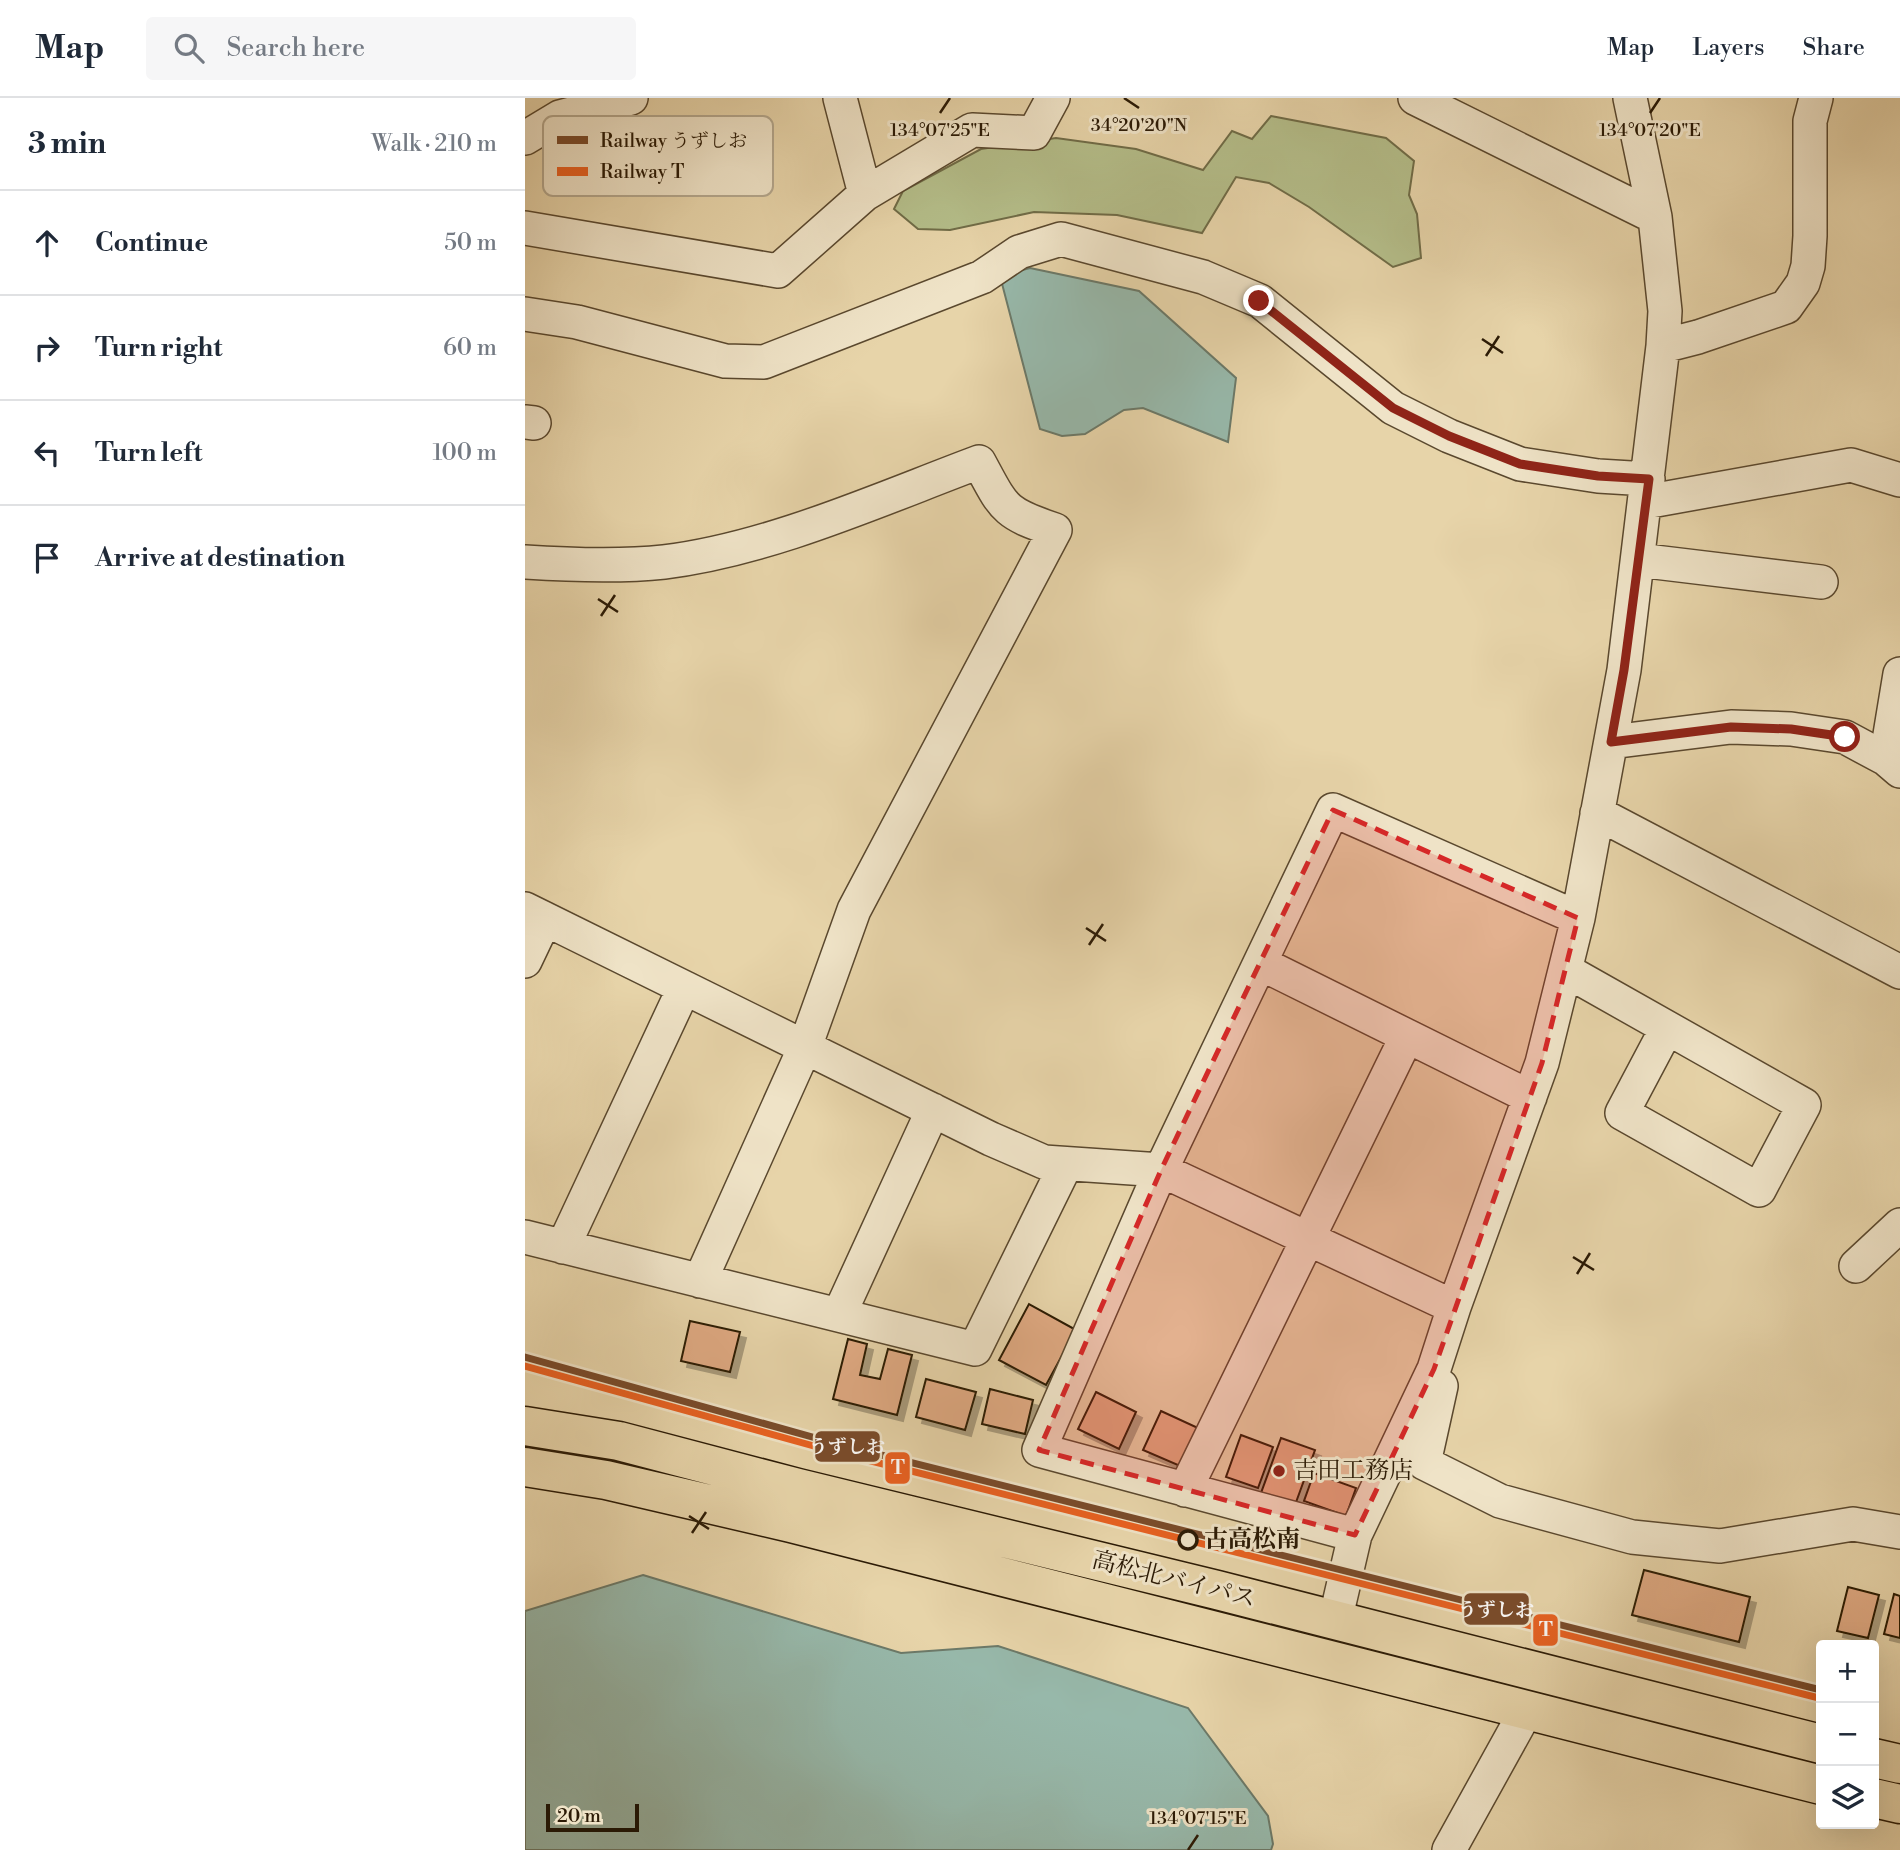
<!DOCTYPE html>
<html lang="en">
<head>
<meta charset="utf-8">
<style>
	:root { --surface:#fff; --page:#f6f6f7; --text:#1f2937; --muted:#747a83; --line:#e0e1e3 }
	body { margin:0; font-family:"Libre Bodoni","Noto Serif JP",serif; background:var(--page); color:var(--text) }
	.controls { position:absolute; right:21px; bottom:21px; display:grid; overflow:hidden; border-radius:7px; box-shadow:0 7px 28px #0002 }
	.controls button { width:63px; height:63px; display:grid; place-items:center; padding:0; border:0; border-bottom:2px solid var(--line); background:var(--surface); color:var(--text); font:35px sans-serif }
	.scale { position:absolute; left:21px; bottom:18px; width:93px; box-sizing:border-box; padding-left:7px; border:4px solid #2b1a05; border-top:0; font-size:19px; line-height:24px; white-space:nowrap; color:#2b1a05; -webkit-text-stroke:5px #efe3c7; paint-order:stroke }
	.stop { position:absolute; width:21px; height:21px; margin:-16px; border:5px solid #8f2418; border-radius:50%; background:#fff }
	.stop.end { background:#8f2418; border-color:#fff; box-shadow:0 2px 7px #0008 }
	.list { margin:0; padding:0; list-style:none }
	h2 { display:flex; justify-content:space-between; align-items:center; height:91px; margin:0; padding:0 28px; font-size:30px }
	h2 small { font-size:23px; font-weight:400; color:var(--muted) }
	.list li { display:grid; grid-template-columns:46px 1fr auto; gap:21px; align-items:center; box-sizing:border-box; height:105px; padding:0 28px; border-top:2px solid var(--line) }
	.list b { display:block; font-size:26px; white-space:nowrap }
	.list em { font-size:23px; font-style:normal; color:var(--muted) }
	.icon { flex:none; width:38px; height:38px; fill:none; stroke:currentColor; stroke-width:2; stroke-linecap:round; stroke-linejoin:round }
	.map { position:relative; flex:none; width:1375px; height:1752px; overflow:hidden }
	header { display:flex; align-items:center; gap:42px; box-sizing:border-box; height:98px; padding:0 35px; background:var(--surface); border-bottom:2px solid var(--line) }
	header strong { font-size:33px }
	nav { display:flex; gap:38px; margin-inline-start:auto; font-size:24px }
	.search { width:490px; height:63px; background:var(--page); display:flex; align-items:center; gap:18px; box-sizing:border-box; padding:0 24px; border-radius:7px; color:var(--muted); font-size:26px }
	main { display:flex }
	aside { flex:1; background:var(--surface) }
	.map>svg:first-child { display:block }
	.green { fill:#b4bd89; stroke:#706c47; stroke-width:2 }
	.water { fill:#97b8aa; stroke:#6c7968; stroke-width:2 }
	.building { fill:#e0aa83; stroke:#2b1a05; stroke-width:2; filter:url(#shadow) }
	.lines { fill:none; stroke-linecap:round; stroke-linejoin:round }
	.minor-casing { stroke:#5a482e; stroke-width:36 }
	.highway-casing { stroke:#2b1a05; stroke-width:41 }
	.minor { stroke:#efe3c7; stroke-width:33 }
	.highway { stroke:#e7d4a9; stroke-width:38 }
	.rail-1-casing { stroke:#efe3c7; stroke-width:12 }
	.rail-2-casing { stroke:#efe3c7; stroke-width:12 }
	.rail-1 { stroke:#7a4b2a; stroke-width:7 }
	.rail-2 { stroke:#e86121; stroke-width:7 }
	.route { stroke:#8f2418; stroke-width:9 }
	.marked { fill:#d62828; fill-opacity:0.2; stroke:#d62828; stroke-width:5; stroke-dasharray:14 9; stroke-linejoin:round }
	.ticks { fill:none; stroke:#2b1a05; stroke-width:2.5 }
	.poi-dot { fill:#8f2418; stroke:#efe3c7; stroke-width:2.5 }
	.stop-dot { fill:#efe3c7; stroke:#2b1a05; stroke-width:3.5 }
	.labels { text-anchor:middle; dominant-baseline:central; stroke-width:6; stroke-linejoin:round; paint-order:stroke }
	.poi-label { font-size:24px; fill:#2b1a05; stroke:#efe3c7; text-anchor:start }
	.stop-label { font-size:24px; font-weight:bold; fill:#2b1a05; stroke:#efe3c7; text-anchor:start }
	.street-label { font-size:24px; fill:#2b1a05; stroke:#efe3c7 }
	.key { fill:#efe3c7; stroke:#b4a78d; stroke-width:2 }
	.key-label { font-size:19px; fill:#2b1a05 }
	.ticks-label { font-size:18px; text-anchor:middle; fill:#2b1a05; stroke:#efe3c7; stroke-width:6; stroke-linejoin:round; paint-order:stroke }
	.line-badge { stroke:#efe3c7; stroke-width:2.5 }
	.badge-label { font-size:19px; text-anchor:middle; font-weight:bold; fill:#fff }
</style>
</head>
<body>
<header>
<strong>Map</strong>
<div class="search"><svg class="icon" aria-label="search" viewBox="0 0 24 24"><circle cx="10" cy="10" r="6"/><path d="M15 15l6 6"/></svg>Search here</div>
<nav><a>Map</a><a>Layers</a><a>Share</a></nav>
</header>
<main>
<aside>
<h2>3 min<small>Walk · 210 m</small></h2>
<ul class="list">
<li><svg class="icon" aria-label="ahead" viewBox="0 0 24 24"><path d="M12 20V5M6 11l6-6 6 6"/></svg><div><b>Continue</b></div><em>50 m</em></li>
<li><svg class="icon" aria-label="right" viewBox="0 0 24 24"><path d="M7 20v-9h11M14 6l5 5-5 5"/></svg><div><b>Turn right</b></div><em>60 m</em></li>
<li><svg class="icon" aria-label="left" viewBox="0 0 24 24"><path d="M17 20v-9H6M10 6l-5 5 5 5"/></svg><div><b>Turn left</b></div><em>100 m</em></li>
<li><svg class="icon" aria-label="arrive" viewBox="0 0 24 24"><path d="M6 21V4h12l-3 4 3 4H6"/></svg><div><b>Arrive at destination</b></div></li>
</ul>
</aside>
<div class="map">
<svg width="1375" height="1752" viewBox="0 0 1375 1752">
	<defs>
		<filter id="shadow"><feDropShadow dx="6" dy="6" stdDeviation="0" flood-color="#0004"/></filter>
	</defs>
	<rect width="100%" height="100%" fill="#e7d4a9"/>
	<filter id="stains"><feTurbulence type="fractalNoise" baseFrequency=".00286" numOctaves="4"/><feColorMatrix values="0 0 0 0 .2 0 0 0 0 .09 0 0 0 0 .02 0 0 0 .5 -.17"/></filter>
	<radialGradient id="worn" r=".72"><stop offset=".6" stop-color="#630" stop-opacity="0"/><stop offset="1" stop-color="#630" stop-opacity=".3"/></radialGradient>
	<!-- green -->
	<path class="green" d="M746 18 861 40 889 63 884 97 892 116 896 160 868 169 784 109 744 85 711 79 677 135 592 117 509 114 425 132 393 131 369 111 378 93 456 51 531 40 611 51 678 72 707 33 727 41Z"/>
	<!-- water -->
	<path class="water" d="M505 170 614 193 711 280 703 344 618 310 599 312 560 336 537 338 515 331 475 178Z
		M118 1477 376 1555 473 1548 663 1610 743 1718 748 1746 746 1752H0V1513Z"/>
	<!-- building -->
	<path class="building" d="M504 1206 551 1232 521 1287 474 1262Z
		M165 1223 215 1234 205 1274 156 1263Z
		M323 1241 342 1246 335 1277 355 1281 363 1251 387 1257 372 1317 308 1301Z
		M401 1281 451 1294 440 1332 391 1319Z
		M465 1291 508 1302 500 1336 457 1326Z
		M571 1294 611 1314 594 1351 553 1331Z
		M636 1313 686 1336 669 1374 618 1352Z
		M716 1337 748 1349 733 1390 701 1379Z
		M756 1340 790 1352 770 1407 736 1395Z
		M789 1375 831 1390 821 1418 779 1403Z
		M1119 1472 1225 1499 1214 1544 1107 1517Z
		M1323 1489 1354 1497 1343 1540 1312 1533Z
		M1369 1496 1375 1498V1540L1359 1536Z"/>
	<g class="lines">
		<!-- minor casing -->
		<g class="minor-casing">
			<path id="minor" d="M315 0 340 96
				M890 0 1130 119
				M0 40 35 19 106 0
				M0 130 253 173 340 96 447 32 509 35 528 0
				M0 216 52 224 200 263 239 264 457 179 494 154 536 141 678 179 735 203 868 310 924 338 995 366 1073 378 1123 381
				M1138 248 1173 239 1261 209 1278 185 1283 168 1285 138V23L1291 0
				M0 324 9 325
				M1120 404 1326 367 1375 382
				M1113 462 1296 484
				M0 464C46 467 93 469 139 464 245 451 355 401 454 364 479 410 478 415 530 432L329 812 280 949 175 1183
				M1086 644 1206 629 1266 631 1320 639 1361 661 1375 673
				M1361 661 1375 576
				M1072 715 1375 874
				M0 811 466 1041 519 1064 636 1072 929 1209
				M0 863 20 821
				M735 865 1005 999
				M1040 872 1279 1007 1234 1092 1097 1015 1142 930
				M0 1139 450 1251 541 1066
				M38 1149 159 890
				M1331 1168 1375 1127
				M314 1217 408 1012
				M916 1288 899 1365 975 1403 1107 1439 1195 1448 1328 1426 1375 1434
				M660 1392 882 938
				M830 1437 514 1352 636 1072 808 712 1053 820
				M810 1523 830 1437 909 1271 929 1209 1017 965 1053 820 1099 572 1138 248 1140 213 1130 119 1105 0
				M924 1752 1001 1613"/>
		</g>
		<!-- highway casing -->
		<g class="highway-casing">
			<path id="highway" d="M0 1328 94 1343 273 1390 692 1492 1296 1646
				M0 1369 81 1382 266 1425 1296 1687
				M1349 1660 1375 1666
				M1349 1700 1375 1706"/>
		</g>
		<!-- minor -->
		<use href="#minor" class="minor"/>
		<!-- highway -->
		<use href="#highway" class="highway"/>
		<!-- rail-1 casing -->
		<g class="rail-1-casing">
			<path id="rail-1" d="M0 1259 316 1347 1296 1592"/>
		</g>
		<!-- rail-2 casing -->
		<g class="rail-2-casing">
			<path id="rail-2" d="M0 1268 314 1355 1294 1600"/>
		</g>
		<!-- rail-1 -->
		<use href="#rail-1" class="rail-1"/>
		<!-- rail-2 -->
		<use href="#rail-2" class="rail-2"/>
	</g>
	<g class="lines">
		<!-- route -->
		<path class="route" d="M734 203 868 310 924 338 995 366 1073 378 1124 381 1099 572 1086 644 1206 629 1266 631 1320 639"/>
	</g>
	<!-- marked area -->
	<path class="marked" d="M808 712 1053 820 1017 965 909 1271 830 1437 514 1352 636 1072Z"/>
	<!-- ticks -->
	<path class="ticks" d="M599 0 614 10M415 15 425 0M1125 15 1135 0M957 241 978 255M961 258 974 238M73 501 93 514M76 518 90 497M561 830 581 843M564 847 578 826M1048 1159 1069 1172M1052 1176 1065 1155M164 1418 184 1431M167 1435 181 1414M663 1752 673 1737"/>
	<!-- markers -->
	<circle class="poi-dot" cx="754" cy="1373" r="7"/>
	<circle class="stop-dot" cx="663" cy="1442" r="9"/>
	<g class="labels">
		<!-- poi labels -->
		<g class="poi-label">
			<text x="768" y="1373">吉田工務店</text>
		</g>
		<!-- stop labels -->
		<g class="stop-label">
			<text x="679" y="1442">古高松南</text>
		</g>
		<!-- street labels -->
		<g class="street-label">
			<text transform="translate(649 1482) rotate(14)">高松北バイパス</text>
		</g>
	</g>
	<!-- legend -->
	<rect x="18" y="18" width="230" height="80" rx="10" class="key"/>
	<rect x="32" y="38" width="31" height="8" fill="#7a4b2a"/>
	<rect x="32" y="69" width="31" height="9" fill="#e86121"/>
	<g class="key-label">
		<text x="75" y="49">Railway うずしお</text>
		<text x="75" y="80">Railway T</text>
	</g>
	<g class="ticks-label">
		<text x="614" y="33">34°20'20"N</text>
		<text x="415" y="38">134°07'25"E</text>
		<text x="1125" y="38">134°07'20"E</text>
		<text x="673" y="1726">134°07'15"E</text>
	</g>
	<g class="line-badge">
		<rect x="289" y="1332" width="67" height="33" rx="7" fill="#7a4b2a"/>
		<rect x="359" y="1353" width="27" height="34" rx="7" fill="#e86121"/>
		<rect x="938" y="1494" width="67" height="34" rx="7" fill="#7a4b2a"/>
		<rect x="1007" y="1515" width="27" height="34" rx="7" fill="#e86121"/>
	</g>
	<g class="badge-label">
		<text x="322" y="1355">うずしお</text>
		<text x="373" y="1376">T</text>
		<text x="971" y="1518">うずしお</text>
		<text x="1021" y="1538">T</text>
	</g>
	<rect width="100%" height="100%" filter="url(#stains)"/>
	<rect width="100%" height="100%" fill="url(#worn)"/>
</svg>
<div class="controls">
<button>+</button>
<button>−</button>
<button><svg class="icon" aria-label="layers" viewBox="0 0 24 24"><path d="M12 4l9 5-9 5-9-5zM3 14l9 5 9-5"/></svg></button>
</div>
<div class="scale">20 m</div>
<div class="stop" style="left:1320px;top:639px"></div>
<div class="stop end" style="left:734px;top:203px"></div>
</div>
</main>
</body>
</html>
